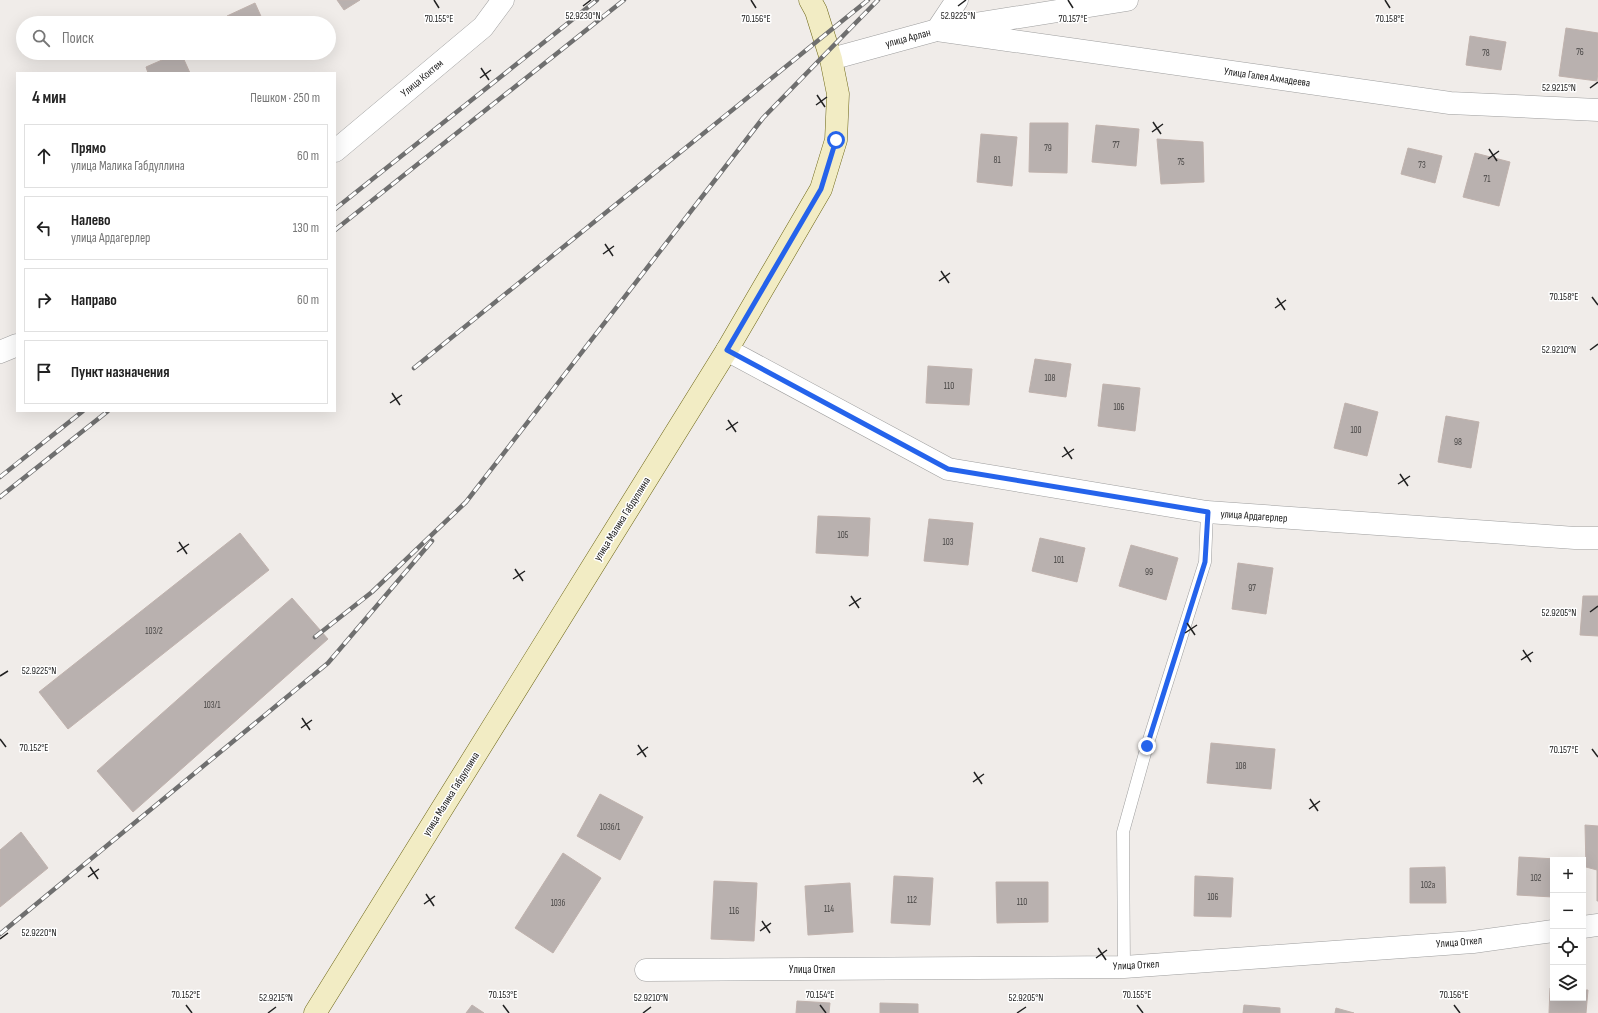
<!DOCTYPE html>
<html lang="ru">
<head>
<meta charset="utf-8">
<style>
	:root { --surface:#fff; --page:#f6f6f6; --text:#222; --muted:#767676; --line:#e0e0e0 }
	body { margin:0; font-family:"Sofia Sans Condensed",sans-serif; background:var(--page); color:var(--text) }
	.controls { position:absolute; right:12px; bottom:12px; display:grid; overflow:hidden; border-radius:0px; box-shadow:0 4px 16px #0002 }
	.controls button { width:36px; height:36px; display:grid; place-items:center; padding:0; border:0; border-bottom:1px solid var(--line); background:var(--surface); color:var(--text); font:20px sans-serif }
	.stop { position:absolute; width:12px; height:12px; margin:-9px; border:3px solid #2563eb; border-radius:50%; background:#fff }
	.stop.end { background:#2563eb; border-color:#fff; box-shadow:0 1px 4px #0008 }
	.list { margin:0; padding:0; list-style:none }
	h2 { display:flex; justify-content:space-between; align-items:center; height:52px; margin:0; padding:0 16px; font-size:17px }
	h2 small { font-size:13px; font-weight:400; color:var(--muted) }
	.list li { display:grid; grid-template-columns:26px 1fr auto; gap:12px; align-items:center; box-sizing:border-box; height:64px; margin:0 8px 8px; padding:0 8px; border:1px solid var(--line); border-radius:0px }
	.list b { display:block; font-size:15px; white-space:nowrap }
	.list p { margin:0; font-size:13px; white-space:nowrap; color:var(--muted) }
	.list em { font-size:13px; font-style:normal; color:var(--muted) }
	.icon { flex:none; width:22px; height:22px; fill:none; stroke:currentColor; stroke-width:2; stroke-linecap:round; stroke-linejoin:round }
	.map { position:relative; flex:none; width:1598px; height:1013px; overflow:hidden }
	.search { position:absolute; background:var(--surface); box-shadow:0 4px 16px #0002; left:16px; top:16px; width:320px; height:44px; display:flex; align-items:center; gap:10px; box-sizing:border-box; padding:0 14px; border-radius:22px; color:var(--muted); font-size:15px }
	.panel { position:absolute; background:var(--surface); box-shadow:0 4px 16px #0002; left:16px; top:72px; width:320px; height:340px; border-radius:0px }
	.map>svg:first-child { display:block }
	.building { fill:#b9b1af; stroke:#c0b2ad }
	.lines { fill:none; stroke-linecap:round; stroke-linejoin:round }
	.lane-casing { stroke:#9e9e9e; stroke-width:13 }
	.street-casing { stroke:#9e9e9e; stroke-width:23 }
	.secondary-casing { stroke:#6c6513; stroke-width:23 }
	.lane { stroke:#fff; stroke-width:12 }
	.street { stroke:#fff; stroke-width:22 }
	.secondary { stroke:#f2ecc4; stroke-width:22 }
	.rail-casing { stroke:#6f6f6f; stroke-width:4.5 }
	.rail { stroke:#fff; stroke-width:3; stroke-dasharray:9; stroke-linecap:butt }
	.route { stroke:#2563eb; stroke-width:5 }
	.ticks { fill:none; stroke:#212121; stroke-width:1.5 }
	.labels { text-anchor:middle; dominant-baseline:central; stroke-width:3; stroke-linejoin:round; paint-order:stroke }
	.number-label { font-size:9px; fill:#474544 }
	.street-label { font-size:11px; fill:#212121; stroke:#fff }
	.ticks-label { font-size:10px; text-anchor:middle; fill:#212121; stroke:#fff; stroke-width:3; stroke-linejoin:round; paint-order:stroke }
</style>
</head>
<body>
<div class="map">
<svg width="1598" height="1013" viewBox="0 0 1598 1013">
	<rect width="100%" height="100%" fill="#f0ece9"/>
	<!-- building -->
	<path class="building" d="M337 0H360L344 10Z
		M255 3 264 23H230L227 16Z
		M1566 28 1598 33V71L1597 81 1559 76Z
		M1470 36 1506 42 1501 70 1466 65Z
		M178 53H181L190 73H148L146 67Z
		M244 53H261L247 59Z
		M1030 123H1068L1067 173 1029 172Z
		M1096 125 1139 129 1136 166 1092 162Z
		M981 134 1017 137 1012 186 977 182Z
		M1157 139 1203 142 1204 182 1161 184Z
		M1408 148 1442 156 1435 183 1401 174Z
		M1475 153 1510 162 1499 206 1463 197Z
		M1035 359 1071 364 1066 397 1029 392Z
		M928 366 972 369 969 405 926 403Z
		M1103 384 1140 388 1135 431 1098 426Z
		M1345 403 1378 412 1367 456 1334 448Z
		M1446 416 1479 422 1471 468 1438 462Z
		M818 516 870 518 868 556 816 553Z
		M929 519 973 523 968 565 924 561Z
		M240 533 269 570 68 729 39 692Z
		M1040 538 1085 548 1077 582 1032 571Z
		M1131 545 1178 558 1166 600 1119 586Z
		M1238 563 1273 568 1266 614 1232 609Z
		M1583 596H1598V636L1580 635Z
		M292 598 328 639 133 812 97 771Z
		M1211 743 1275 749 1271 789 1207 783Z
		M600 794 643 817 620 860 577 836Z
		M1585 825 1598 826V901H1597V870L1586 867Z
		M21 832 48 868 0 907V850Z
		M563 853 601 878 553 953 515 928Z
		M1519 857 1557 859V860H1553V897L1517 895Z
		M1445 867 1446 903H1410V868Z
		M894 876 933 878 930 925 891 923Z
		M1195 876 1233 878 1231 917 1194 916Z
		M714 881 757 883 754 941 711 939Z
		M996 882H1048V922L997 923Z
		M850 883 853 932 808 935 805 886Z
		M1550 988H1553V998H1583V990H1588L1586 1013H1549Z
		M797 1001 830 1003 829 1013H796Z
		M880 1003 918 1004V1013H880Z
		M472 1005 484 1013H466Z
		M1244 1005 1280 1008V1013H1243Z
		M1336 1008 1354 1013H1335Z"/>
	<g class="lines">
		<!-- lane casing -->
		<g class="lane-casing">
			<path id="lane" d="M1124 967 1123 832 1147 746 1205 562 1207 512"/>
		</g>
		<!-- street casing -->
		<g class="street-casing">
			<path id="street" d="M957 0 937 30 1450 103 1598 110
				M831 59 937 30 1127 0
				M335 151 483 27 503 0
				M727 350 948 469 1207 512 1575 538H1598
				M0 352 17 345
				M1583 927 1598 925
				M646 970 1124 967 1473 942 1553 931"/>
		</g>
		<!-- secondary casing -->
		<g class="secondary-casing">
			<path id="secondary" d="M315 1013 727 350 821 189 836 140 838 94 831 59 816 11 810 0"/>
		</g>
		<!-- lane -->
		<use href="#lane" class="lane"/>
		<!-- street -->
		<use href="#street" class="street"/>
		<!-- secondary -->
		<use href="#secondary" class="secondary"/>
		<!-- rail casing -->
		<g class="rail-casing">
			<path id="rail" d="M335 209 597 0
				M335 230 624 0
				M414 368 868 0
				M0 477 83 411
				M0 497 108 411
				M315 637 372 592 466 502 763 118 878 0
				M0 934 328 663 432 541"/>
		</g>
		<!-- rail -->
		<use href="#rail" class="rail"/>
	</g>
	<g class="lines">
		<!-- route -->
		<path class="route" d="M836 140 821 189 727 350 948 469 1208 512 1205 562 1147 746"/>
	</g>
	<!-- ticks -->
	<path class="ticks" d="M434 0 439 8M751 0 756 8M1068 0 1073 8M1385 0 1390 8M583 6 591 0M958 6 966 0M481 68 489 80M480 78 491 70M1590 88 1598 82M817 95 825 107M816 105 827 97M1153 122 1161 134M1152 132 1163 124M1489 149 1497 161M1488 159 1499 151M605 244 613 256M603 254 614 246M941 271 949 283M939 281 950 273M1592 297 1598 305M1277 298 1285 310M1275 308 1286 300M1590 350 1598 344M392 393 400 405M390 403 402 395M728 420 736 432M726 430 738 422M1064 447 1072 459M1062 457 1074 449M1400 474 1408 486M1398 484 1410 476M179 542 187 554M177 552 189 544M515 569 523 581M513 579 525 571M851 596 859 608M849 606 861 598M1590 612 1598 606M1187 623 1195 635M1185 633 1197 625M1523 650 1531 662M1521 660 1533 652M0 676 8 671M302 718 310 730M301 728 312 720M0 739 6 747M638 745 646 757M1592 749 1598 757M637 755 648 747M974 772 982 784M973 782 984 774M1310 799 1318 811M1309 809 1320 801M90 867 98 879M88 877 99 869M426 894 434 906M424 904 435 896M762 921 770 933M760 931 771 923M0 939 8 933M1098 948 1106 960M1096 958 1107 950M186 1005 192 1013M503 1005 509 1013M820 1005 826 1013M1137 1005 1143 1013M1454 1005 1460 1013M268 1013 276 1007M643 1013 651 1007M1017 1013 1026 1007"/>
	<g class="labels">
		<!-- number labels -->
		<g class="number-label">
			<text x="1580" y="52">76</text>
			<text x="1486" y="53">78</text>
			<text x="1116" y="145">77</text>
			<text x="1048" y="148">79</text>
			<text x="997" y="160">81</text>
			<text x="1181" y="162">75</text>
			<text x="1422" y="165">73</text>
			<text x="1487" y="179">71</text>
			<text x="1050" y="378">108</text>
			<text x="949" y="386">110</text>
			<text x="1119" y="407">106</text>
			<text x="1356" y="430">100</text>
			<text x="1458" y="442">98</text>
			<text x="843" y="535">105</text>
			<text x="948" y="542">103</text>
			<text x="1059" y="560">101</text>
			<text x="1149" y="572">99</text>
			<text x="1252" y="588">97</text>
			<text x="154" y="631">103/2</text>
			<text x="212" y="705">103/1</text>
			<text x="1241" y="766">108</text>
			<text x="610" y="827">103б/1</text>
			<text x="1536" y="878">102</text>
			<text x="1428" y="885">102а</text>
			<text x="1213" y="897">106</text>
			<text x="912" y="900">112</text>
			<text x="1022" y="902">110</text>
			<text x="558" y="903">103б</text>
			<text x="829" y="909">114</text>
			<text x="734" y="911">116</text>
		</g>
		<!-- street labels -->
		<g class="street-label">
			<text transform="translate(908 38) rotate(-15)">улица Арлан</text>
			<text transform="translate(1267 77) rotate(8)">Улица Галея Ахмадеева</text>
			<text transform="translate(422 78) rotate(-40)">Улица Коктем</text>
			<text transform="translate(1254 516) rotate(4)">улица Ардагерлер</text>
			<text transform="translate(622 519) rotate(-58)">улица Малика Габдуллина</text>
			<text transform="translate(451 794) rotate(-58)">улица Малика Габдуллина</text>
			<text transform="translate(1459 942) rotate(-5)">Улица Откел</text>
			<text transform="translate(1136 965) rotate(-3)">Улица Откел</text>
			<text x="812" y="969">Улица Откел</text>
		</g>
	</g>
	<g class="ticks-label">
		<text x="958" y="19">52.9225°N</text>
		<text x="583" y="19">52.9230°N</text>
		<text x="756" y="22">70.156°E</text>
		<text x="439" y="22">70.155°E</text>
		<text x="1073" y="22">70.157°E</text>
		<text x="1390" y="22">70.158°E</text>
		<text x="1559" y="91">52.9215°N</text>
		<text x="1564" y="300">70.158°E</text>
		<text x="1559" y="353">52.9210°N</text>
		<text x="1559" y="616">52.9205°N</text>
		<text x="39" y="674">52.9225°N</text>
		<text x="34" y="751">70.152°E</text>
		<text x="1564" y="753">70.157°E</text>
		<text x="39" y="936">52.9220°N</text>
		<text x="186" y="998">70.152°E</text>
		<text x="503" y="998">70.153°E</text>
		<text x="820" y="998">70.154°E</text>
		<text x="1137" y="998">70.155°E</text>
		<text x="1454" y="998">70.156°E</text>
		<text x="276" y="1001">52.9215°N</text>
		<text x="651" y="1001">52.9210°N</text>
		<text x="1026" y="1001">52.9205°N</text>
	</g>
</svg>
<div class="controls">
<button>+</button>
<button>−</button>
<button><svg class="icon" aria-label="locate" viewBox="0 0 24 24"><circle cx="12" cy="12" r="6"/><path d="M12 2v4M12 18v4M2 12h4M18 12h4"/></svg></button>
<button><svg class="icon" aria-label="layers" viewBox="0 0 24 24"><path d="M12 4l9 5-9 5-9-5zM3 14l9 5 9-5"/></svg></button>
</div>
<div class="stop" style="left:836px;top:140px"></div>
<div class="stop end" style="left:1147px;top:746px"></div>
<div class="search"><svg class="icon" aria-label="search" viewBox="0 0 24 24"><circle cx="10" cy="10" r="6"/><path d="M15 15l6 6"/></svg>Поиск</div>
<section class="panel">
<h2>4 мин<small>Пешком · 250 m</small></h2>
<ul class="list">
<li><svg class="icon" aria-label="ahead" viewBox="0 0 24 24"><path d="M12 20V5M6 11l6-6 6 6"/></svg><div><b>Прямо</b><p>улица Малика Габдуллина</p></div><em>60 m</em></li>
<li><svg class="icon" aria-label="left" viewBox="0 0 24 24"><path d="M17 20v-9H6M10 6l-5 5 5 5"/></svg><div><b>Налево</b><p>улица Ардагерлер</p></div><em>130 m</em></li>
<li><svg class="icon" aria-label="right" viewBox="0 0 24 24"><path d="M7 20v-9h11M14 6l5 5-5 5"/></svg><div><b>Направо</b></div><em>60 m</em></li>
<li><svg class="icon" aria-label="arrive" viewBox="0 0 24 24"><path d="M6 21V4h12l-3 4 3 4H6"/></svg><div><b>Пункт назначения</b></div></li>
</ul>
</section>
</div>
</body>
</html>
